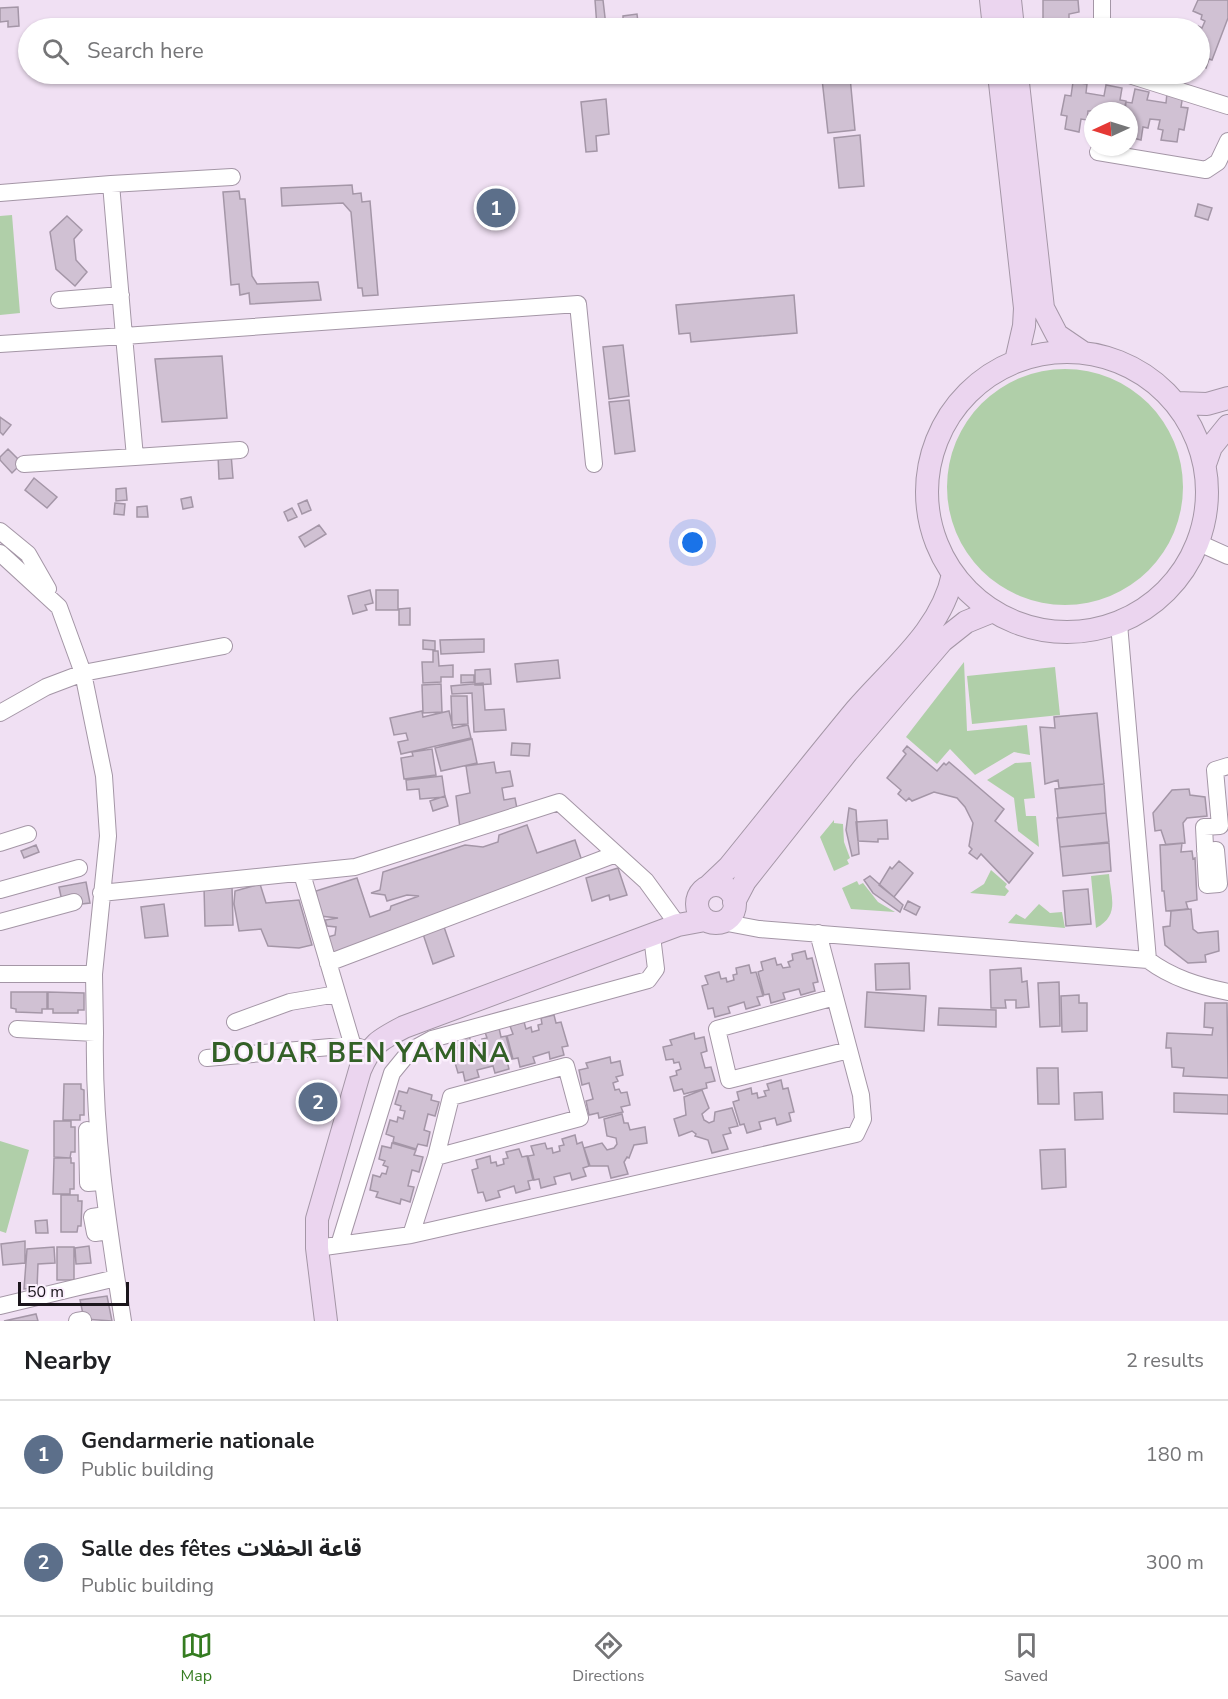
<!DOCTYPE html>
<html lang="en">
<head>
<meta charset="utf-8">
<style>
	:root { --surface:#fff; --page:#f6f6f6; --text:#202124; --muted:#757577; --line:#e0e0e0; --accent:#357c21 }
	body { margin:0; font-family:"Nunito Sans","Noto Sans Arabic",sans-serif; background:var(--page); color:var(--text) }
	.compass { position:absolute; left:1084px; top:102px; width:54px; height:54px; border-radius:50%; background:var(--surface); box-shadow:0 2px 4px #0004; rotate:266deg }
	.scale { position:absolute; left:18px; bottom:15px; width:111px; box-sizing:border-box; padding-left:6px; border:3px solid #1b161c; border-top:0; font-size:16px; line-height:21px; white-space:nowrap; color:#1b161c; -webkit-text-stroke:4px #fbeffd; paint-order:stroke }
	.you { position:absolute; left:693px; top:543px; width:21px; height:21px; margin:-15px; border:4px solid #fff; border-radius:50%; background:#1a73e8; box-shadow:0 0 0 9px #1a73e833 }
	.badge { display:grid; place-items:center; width:39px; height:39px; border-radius:50%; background:var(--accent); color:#fff; font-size:20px; font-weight:700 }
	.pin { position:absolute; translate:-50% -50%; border:3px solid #fff; box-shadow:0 2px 6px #0006 }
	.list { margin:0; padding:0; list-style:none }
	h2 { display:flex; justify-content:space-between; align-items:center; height:78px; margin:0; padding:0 24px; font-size:26px }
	h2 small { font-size:20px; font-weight:400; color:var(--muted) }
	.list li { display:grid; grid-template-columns:39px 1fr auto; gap:18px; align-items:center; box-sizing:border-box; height:108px; padding:0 24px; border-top:2px solid var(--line) }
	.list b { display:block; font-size:22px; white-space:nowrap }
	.list p { margin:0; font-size:20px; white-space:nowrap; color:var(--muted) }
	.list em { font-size:20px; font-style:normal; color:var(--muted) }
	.icon { flex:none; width:33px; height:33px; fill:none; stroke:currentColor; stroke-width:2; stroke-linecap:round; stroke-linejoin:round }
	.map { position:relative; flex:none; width:1228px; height:1321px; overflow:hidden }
	.search { position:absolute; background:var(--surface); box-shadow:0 2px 4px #0004; left:18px; right:18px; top:18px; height:66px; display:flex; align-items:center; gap:15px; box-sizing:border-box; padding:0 21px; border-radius:33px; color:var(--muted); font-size:22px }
	.sheet { height:294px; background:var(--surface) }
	nav { display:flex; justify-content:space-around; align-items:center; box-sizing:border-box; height:84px; border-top:2px solid var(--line); background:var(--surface); font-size:16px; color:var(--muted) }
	nav a { display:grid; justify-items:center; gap:3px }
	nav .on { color:var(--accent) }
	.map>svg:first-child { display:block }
	.green { fill:#b0cfa9 }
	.building { fill:#d0c1d3; stroke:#a496a7; stroke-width:1.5 }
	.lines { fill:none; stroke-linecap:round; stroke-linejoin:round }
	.minor-casing { stroke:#a496a6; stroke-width:18 }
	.secondary-casing { stroke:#a496a6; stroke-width:24 }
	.minor { stroke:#fff; stroke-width:16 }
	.secondary { stroke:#ebd5ef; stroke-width:22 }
	.labels { text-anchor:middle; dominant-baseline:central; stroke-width:5; stroke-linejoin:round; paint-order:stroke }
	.district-label { font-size:27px; font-weight:bold; letter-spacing:1.5px; fill:#336027; stroke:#fbeffd }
</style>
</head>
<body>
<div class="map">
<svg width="1228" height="1321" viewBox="0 0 1228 1321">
	<rect width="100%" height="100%" fill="#f0e0f3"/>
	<!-- green -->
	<path class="green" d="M12 215 20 313 0 315V216Z
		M947 487a118 118 0 1 1 236 0a118 118 0 1 1-236 0Z
		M964 662 967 731 1027 725 1030 755 1014 752 975 775 950 749 937 764 906 737Z
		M1055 667 1060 715 972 724 967 676Z
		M1031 762 1035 798 1024 799 1026 816H1036L1039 847 1018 831 1014 798 987 780 1015 763Z
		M834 820V823L843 824 844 842 850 858 847 860 849 864 834 871 820 837Z
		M991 870 1007 884 1005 887 1009 891 1005 896 970 893 984 884Z
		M1109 874C1111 898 1120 915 1096 928L1091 876Z
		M857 881 859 885 863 883 878 902 895 912 851 909 842 888Z
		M1039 904 1050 913 1062 912 1065 928 1008 923 1016 914 1025 919Z
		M0 1141 29 1150 6 1233 0 1231Z"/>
	<!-- building -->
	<path class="building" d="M595 0H603L606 26 597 27Z
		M1043 0H1078L1079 12 1069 14V19L1064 20V26L1049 28 1048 19 1043 20Z
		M1198 0H1228V18L1212 60 1209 59 1206 68 1200 65V28H1197L1198 26 1202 28 1205 21 1201 19 1202 15 1193 11Z
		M18 7 19 26 8 27V21L0 22V8Z
		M637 14 638 22 623 23V16Z
		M850 77 855 130 828 133 822 79Z
		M1073 82 1087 84 1086 93 1104 96 1106 85 1122 88 1120 100 1126 101 1124 111H1088L1087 120 1081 119 1079 132 1065 129 1067 116 1061 115 1065 95 1071 96Z
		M1135 89 1149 92 1147 100 1166 103 1167 93 1183 95 1181 107 1188 108 1184 130 1179 129 1177 142 1161 140 1163 130 1158 129 1160 120 1150 119 1148 128 1143 127 1141 140 1129 137V111H1125L1126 102 1132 103Z
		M606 99 609 134 596 136 597 151 586 152 581 102Z
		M860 135 864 186 839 188 834 138Z
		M352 185 353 194 361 193 362 202 370 201 378 295 363 296 362 288H358L351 212 343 203 282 206 281 188Z
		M239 191 240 199H245L252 276 257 284 318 282 321 300 250 304 249 293 240 295 239 284 231 285 223 192Z
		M1198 204 1212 208 1208 220 1195 216Z
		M67 216 82 230 74 239 76 260 87 272 75 286 56 269 50 232Z
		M794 295 797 333 691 342 690 333 679 334 676 305Z
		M623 345 629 396 609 399 603 347Z
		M222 356 227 418 162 422 155 359Z
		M629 400 635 451 615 454 609 402Z
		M0 417 11 425 3 435 0 432Z
		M8 449 22 463 12 473 0 460V457Z
		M231 454 233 478 219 479 218 455Z
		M34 478 57 497 47 508 25 490Z
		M126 488 127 500 116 501V489Z
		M191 497 193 507 183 509 181 499Z
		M307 500 311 510 302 514 298 504Z
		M115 503 125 504 124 515 114 514Z
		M147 506 148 517H137V507Z
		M292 508 297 517 288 521 284 512Z
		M319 525 326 534 305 547 299 537Z
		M370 590 373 603 365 605 367 610 353 614 348 596Z
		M376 590H398V610H376Z
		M410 608V625H399V609Z
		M484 639V652L441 654 440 640Z
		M423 640 435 641V650L423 649Z
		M433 651H438L439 666 453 665V677H441V682L423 683 422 662H433Z
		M558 660 560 678 517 682 515 664Z
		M490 669 491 684 475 685V670Z
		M461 675H474V682L461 683Z
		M483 683 485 710 504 709 506 730 474 732 472 693 452 694 451 686Z
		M441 684 442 712 423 713 422 685Z
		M451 696H467L468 724 452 725Z
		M422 711 423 717 449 711 453 728 468 725 471 738 401 754 398 742 408 740 406 733 394 735 390 718Z
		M1097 713 1104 784 1059 788 1058 780 1045 784 1040 727 1055 728 1054 717Z
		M472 739 477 763 441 771 435 748Z
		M512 743 530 744 529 756 511 755Z
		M907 746 937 771 944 763 946 765 949 762 1004 809 995 821 1033 853 1009 883 981 854 977 859 969 853 972 849 969 846 973 823 965 807 957 798 934 792 912 801 909 798 906 801 898 794 901 790 887 778 906 754 903 751Z
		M432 749 436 775 404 779 401 758 413 756 412 752Z
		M494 762 496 773 510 771 513 786 502 788 504 800 515 798 519 819 460 828 456 796 470 793 466 766Z
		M442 776 445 797 420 799 419 789 407 790 406 780Z
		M1104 784 1106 813 1058 818 1055 789Z
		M1189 789 1190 795 1205 797 1207 816 1187 818 1183 823 1185 843 1166 845 1161 830 1155 831 1153 813 1172 790Z
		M445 796 448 806 433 811 430 801Z
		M849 808 856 810 859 854 852 856 846 830Z
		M1106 813 1109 842 1060 847 1057 818Z
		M887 820 888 839H878V842L858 841 856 822Z
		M527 825 537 853 575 840 585 870 333 954 328 937 335 935 336 927 327 926 325 920 338 918 320 916 316 891 357 878 370 917 390 910 391 906 419 896 407 895 387 901 385 895 371 893 380 890 383 872 465 845 483 847 498 842 499 835Z
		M1109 843 1111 871 1063 876 1060 847Z
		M1182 843 1181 852 1192 851 1193 859 1195 858 1197 900 1186 902 1188 909 1166 911 1164 891H1162L1160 845Z
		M36 845 39 852 24 858 21 851Z
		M899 861 913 873 894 897 879 885 890 867 892 869Z
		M618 868 627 895 610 900 609 895 592 901 586 878Z
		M870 876 903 905 900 912 873 893 864 880Z
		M86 882 90 903 63 906 59 887Z
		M260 884 266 903 299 900 312 945 299 948 268 946 261 929 239 931 234 904 235 891Z
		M232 886 233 925 205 926 204 887Z
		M1088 889 1091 924 1066 926 1063 891Z
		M908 901 920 907 916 915 904 909Z
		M164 904 168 936 145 938 141 907Z
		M1191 909 1193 929 1198 933 1218 931 1219 951 1205 955 1206 962 1188 963 1165 945 1163 927 1170 926 1171 911Z
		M443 924 454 956 433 964 422 931Z
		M805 951 807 959 812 958 818 982 813 983 815 991 801 995 799 989 783 993 785 999 771 1003 769 994 764 995 758 972 763 970 761 962 775 958 777 965 781 964 783 968 790 967 788 962 793 960 792 954Z
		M909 963 910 989 876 990 875 964Z
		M749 965 751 973 756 972 763 996 757 997 760 1005 746 1009 744 1002 728 1007 730 1013 715 1017 713 1008 708 1009 702 986 708 984 705 976 719 972 721 979 726 978 727 982 734 980 733 975 737 974 736 968Z
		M1021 968 1022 982 1027 981 1029 1007 1016 1008V1000H1005L1006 1008H991L990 970Z
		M1059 982 1060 1026 1040 1027 1038 983Z
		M11 992H47V1009H42V1013L16 1012V1009L11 1008Z
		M48 992 84 993V1010H78V1013H53V1009H48Z
		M867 992 926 996 924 1031 865 1027Z
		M1079 995V1003H1087V1031L1062 1032 1061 996Z
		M1205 1003H1227L1228 1078 1183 1076 1184 1068 1172 1067 1171 1048H1166L1167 1033 1212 1035 1213 1028 1204 1027Z
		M939 1008 996 1010V1027L938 1025Z
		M554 1015 556 1023 561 1022 568 1046 562 1047 564 1055 550 1059 549 1052 533 1057 535 1063 520 1067 518 1058 513 1059 507 1036 513 1034 510 1026 524 1022 526 1029 531 1027 532 1032 539 1030 538 1025 542 1024 541 1018Z
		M499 1028 501 1037 506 1036 512 1059 507 1061 509 1069 495 1073 493 1066 477 1070 479 1077 465 1081 463 1072 458 1073 451 1049 457 1048 455 1039 469 1036 471 1042 475 1041 476 1046 484 1044 482 1039 487 1038 485 1032Z
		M694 1033 695 1039 704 1037 707 1051 701 1053 705 1068 711 1067 715 1081 706 1083 707 1088 684 1094 682 1089 674 1091 670 1077 677 1075 676 1071 681 1069 679 1062 674 1063 673 1059 666 1060 663 1047 672 1045 670 1040Z
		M610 1057 611 1063 620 1061 623 1075 616 1077 618 1081 613 1083 615 1090 619 1089 621 1093 627 1092 630 1105 621 1107 623 1112 599 1118 598 1113 589 1115 586 1101 593 1099 589 1083 582 1085 579 1070 588 1068 586 1063Z
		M1037 1068H1058L1059 1104H1038Z
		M781 1080 783 1089 788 1088 794 1112 789 1113 791 1121 777 1125 775 1118 759 1122 761 1129 747 1133 744 1124 740 1125 733 1102 739 1100 737 1092 751 1088 752 1094 757 1093 758 1098 766 1096 764 1091 769 1090 767 1084Z
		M64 1084H81V1089L84 1090V1115H80V1120H63Z
		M409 1088 432 1095 431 1100 439 1102 435 1116 428 1114 424 1130 430 1132 427 1146 418 1144 416 1149 393 1142 394 1137 386 1134 390 1120 397 1122 398 1117 403 1119 405 1111 400 1110 401 1106 395 1104 399 1091 407 1093Z
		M702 1090 709 1108 702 1114 704 1120 709 1123 714 1121 715 1112 732 1108 738 1126 729 1128 731 1133 723 1135 728 1149 712 1153 708 1140 695 1136 696 1134 692 1131 679 1136 674 1119 686 1115 684 1097Z
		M1102 1092 1103 1119 1075 1120 1074 1093Z
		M1174 1093 1228 1095V1114L1174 1112Z
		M622 1114 624 1123H628L630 1130 645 1127 647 1143 634 1145 629 1158 627 1157 624 1162 628 1174 611 1178 608 1166H590L584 1148 602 1143 607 1150 614 1148 617 1144 616 1138 607 1136 604 1119Z
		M54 1121H71V1127H75V1152H71L70 1158 54 1157Z
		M575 1135 577 1144 582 1142 589 1166 583 1168 586 1176 572 1180 570 1173 554 1177 556 1184 541 1188 539 1179 534 1180 528 1156 534 1155 531 1146 545 1143 547 1149 552 1148 553 1153 560 1151 559 1146 564 1145 562 1139Z
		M392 1143 416 1150 414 1155 423 1157 419 1172 412 1170 408 1186 414 1187 410 1202 401 1199 400 1204 376 1197 378 1192 370 1190 373 1175 380 1177 382 1173 386 1174 388 1167 383 1165 385 1161 379 1159 382 1146 391 1148Z
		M519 1149 522 1157 527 1156 533 1180 528 1181 530 1189 516 1193 514 1186 498 1191 500 1197 486 1201 483 1192 478 1193 472 1170 478 1168 476 1160 490 1156 491 1163 496 1162 497 1166 504 1164 503 1159 508 1158 506 1152Z
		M1065 1149 1066 1187 1042 1189 1040 1150Z
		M54 1158H71V1163H74V1189H70V1194H53Z
		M61 1195H78V1201H82L81 1226H78L77 1232H61Z
		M47 1220 48 1233H36L35 1221Z
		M25 1241V1263L3 1265 1 1244Z
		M89 1246 91 1263 76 1264 75 1248Z
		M54 1247 55 1263 38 1264 37 1288 24 1289 27 1249Z
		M57 1247H74V1280H57Z
		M107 1296 112 1321 84 1319 80 1300Z
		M36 1314 38 1321H4Z"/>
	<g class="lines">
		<!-- minor casing -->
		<g class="minor-casing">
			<path id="minor" d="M1102 0V28
				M1126 74 1228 106
				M1098 152 1206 170 1218 162 1228 141
				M111 184 232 177
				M0 193 111 184 124 336 0 344
				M59 300 121 295
				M240 450 135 457 124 336 578 304 594 464
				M24 464 135 457
				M0 531 28 554 48 589
				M1199 543 1228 556
				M0 553 59 607 83 673 104 776 108 836 94 974 95 1033
				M1119 624 1148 960
				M0 713 46 687 83 673 224 646
				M0 843 28 834
				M1205 851 1216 850 1219 884 1207 885 1204 827 1220 826 1215 770 1228 766
				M302 874 360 1070
				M0 890 79 868
				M101 893 355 867 559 802 646 881 678 925
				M0 922 74 902
				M722 922 759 929 1148 960C1172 978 1199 986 1228 992
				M328 963 616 854
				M0 974H94
				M835 997 717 1029 729 1080 849 1050
				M235 1022 290 1002 337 994
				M17 1029 95 1033C93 1130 108 1225 123 1321
				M207 1058 353 1045 362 1048
				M566 1066 580 1118 436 1157 451 1097Z
				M87 1130 88 1183 101 1182
				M106 1215 92 1217 95 1233 109 1231
				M411 1235 436 1157
				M339 1245 392 1073 410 1051 432 1039 648 980 656 969 652 936
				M317 1248 411 1235 856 1134 863 1119 861 1095 818 933
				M0 1306 116 1278
				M77 1321 83 1320"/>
		</g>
		<!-- secondary casing -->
		<g class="secondary-casing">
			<path id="secondary" d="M991 0 994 28
				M1010 0 1013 28
				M999 74 1025 308 1024 326 1016 361
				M1017 74 1043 308 1057 335 1082 352
				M927 492a140 140 0 1 1 280 0a140 140 0 1 1-280 0Z
				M1176 403 1207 404 1228 398
				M1205 464 1211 447 1228 426
				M697 904a19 19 0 1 1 38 0a19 19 0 1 1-38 0Z
				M709 886 729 867C772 814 813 762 856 710 892 668 942 630 953 574
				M734 902 745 881 847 752 942 641 966 622 993 611
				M326 1321 317 1248V1219L360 1070C371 1044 379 1040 404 1027L678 925 705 920"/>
		</g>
		<!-- minor -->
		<use href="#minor" class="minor"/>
		<!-- secondary -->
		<use href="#secondary" class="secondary"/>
	</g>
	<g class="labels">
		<!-- district labels -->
		<g class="district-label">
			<text x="361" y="1053">DOUAR BEN YAMINA</text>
		</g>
	</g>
</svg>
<svg class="compass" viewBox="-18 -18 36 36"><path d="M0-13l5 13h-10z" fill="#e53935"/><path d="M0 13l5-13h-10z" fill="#757577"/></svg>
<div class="scale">50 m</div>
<div class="you"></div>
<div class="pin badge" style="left:496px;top:208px;background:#5c6f8a">1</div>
<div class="pin badge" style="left:318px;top:1102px;background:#5c6f8a">2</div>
<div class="search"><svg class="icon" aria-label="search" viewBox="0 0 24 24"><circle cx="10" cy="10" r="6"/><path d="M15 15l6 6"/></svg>Search here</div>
</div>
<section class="sheet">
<h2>Nearby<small>2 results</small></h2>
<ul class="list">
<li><span class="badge" style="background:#5c6f8a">1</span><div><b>Gendarmerie nationale</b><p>Public building</p></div><em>180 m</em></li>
<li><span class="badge" style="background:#5c6f8a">2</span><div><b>Salle des fêtes قاعة الحفلات</b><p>Public building</p></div><em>300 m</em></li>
</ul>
</section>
<nav>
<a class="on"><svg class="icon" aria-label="map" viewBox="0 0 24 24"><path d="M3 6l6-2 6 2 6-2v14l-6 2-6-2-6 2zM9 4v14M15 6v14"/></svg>Map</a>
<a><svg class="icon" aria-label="directions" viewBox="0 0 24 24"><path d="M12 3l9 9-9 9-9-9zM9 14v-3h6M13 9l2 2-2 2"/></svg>Directions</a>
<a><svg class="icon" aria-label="saved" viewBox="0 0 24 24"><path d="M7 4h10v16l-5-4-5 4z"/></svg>Saved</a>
</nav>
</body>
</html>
